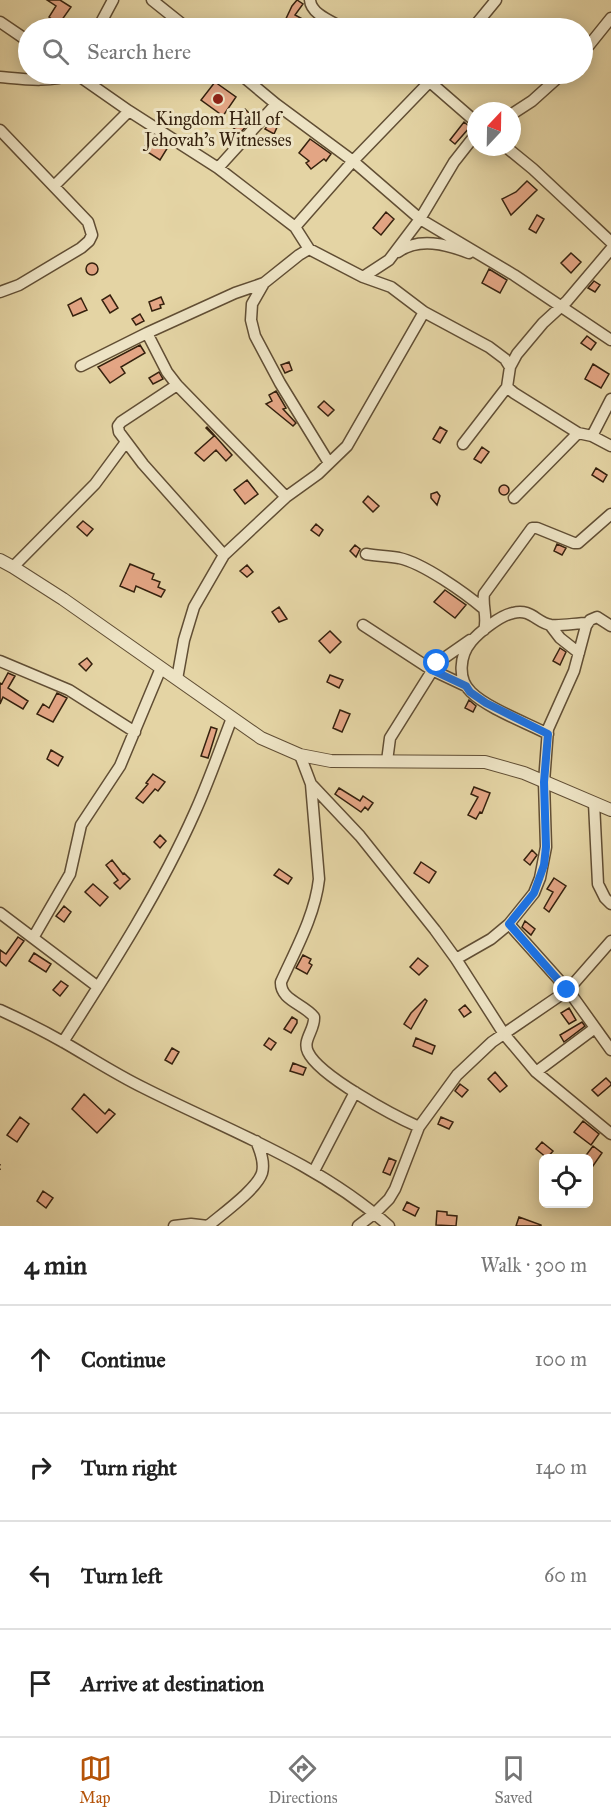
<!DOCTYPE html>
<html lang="en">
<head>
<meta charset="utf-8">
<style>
	:root { --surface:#fff; --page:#f6f6f6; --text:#222; --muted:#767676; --line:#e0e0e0; --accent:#b45309 }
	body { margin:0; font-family:"IM FELL Great Primer",serif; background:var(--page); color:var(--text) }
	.controls { position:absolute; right:18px; bottom:18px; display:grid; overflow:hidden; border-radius:9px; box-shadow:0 3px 15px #0003 }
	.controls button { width:54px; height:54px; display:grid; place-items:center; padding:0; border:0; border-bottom:2px solid var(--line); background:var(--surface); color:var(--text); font:30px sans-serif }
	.compass { position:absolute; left:467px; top:102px; width:54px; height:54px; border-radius:50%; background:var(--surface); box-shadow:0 3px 15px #0003; rotate:22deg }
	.stop { position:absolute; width:18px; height:18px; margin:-14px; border:4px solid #1a73e8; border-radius:50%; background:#fff }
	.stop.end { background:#1a73e8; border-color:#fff; box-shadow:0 2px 6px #0008 }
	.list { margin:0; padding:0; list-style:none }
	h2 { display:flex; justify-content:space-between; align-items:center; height:78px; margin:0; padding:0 24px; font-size:26px }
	h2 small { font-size:20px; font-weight:400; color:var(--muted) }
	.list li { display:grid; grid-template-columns:39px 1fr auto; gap:18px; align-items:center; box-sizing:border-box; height:108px; padding:0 24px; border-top:2px solid var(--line) }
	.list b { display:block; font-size:22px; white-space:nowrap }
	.list em { font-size:20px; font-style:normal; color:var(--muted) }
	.icon { flex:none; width:33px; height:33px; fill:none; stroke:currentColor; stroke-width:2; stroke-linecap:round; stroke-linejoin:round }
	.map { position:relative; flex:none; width:611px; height:1226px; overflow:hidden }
	.search { position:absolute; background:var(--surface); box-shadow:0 3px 15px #0003; left:18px; right:18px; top:18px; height:66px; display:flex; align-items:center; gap:15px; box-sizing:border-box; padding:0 21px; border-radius:33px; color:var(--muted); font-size:22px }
	.sheet { height:510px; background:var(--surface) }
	nav { display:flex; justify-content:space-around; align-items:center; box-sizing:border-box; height:84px; border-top:2px solid var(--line); background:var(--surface); font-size:16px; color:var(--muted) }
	nav a { display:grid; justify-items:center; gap:3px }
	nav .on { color:var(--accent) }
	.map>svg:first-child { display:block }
	.building { fill:#e3a584; stroke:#35210e; stroke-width:1.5 }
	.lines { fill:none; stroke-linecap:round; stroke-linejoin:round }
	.minor-casing { stroke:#614e34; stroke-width:13 }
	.tertiary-casing { stroke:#614e34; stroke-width:14 }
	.path { stroke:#35210e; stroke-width:1.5; stroke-dasharray:1.5 3; stroke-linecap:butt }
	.minor { stroke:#ede3c4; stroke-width:10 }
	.tertiary { stroke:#ede3c4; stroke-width:12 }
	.route { stroke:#1a73e8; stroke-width:8 }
	.poi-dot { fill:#8f2418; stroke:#ede3c4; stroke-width:2 }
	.labels { text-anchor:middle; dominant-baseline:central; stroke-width:6; stroke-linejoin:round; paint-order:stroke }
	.poi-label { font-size:18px; fill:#35210e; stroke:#ede3c4 }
</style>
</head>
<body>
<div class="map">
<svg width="611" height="1226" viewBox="0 0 611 1226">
	<rect width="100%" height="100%" fill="#e4d4a4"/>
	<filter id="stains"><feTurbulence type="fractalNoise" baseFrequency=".00333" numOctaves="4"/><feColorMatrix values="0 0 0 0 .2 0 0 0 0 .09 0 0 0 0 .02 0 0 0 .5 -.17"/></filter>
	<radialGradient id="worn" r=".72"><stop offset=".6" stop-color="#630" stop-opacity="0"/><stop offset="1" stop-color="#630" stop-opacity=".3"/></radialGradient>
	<!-- building -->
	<path class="building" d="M47 0H60L71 7 59 24 49 17 56 6Z
		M297 0 303 4 295 15 308 22 304 28H289L283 25 292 6Z
		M215 82 236 97 223 116 201 100Z
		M245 109 254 118 240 133 231 126Z
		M271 121 278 125 274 134 265 129Z
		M464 122 470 127 455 144 450 140Z
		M151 136 168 147 160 160 143 149Z
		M310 139 331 154 326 161 324 159 311 169 306 163 309 161 299 153Z
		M527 181 537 190 511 215 502 199 516 192Z
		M386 212 394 219 381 235 373 228Z
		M537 215 544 219 536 233 529 229Z
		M571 253 581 262 571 273 561 263Z
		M86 269a6 6 0 1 1 12 0a6 6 0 1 1-12 0Z
		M489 269 507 280 500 293 482 283Z
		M594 281 600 285 595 292 588 288Z
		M110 295 118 308 110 313 102 300Z
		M161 297 164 304 160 305 161 308 152 311 149 302Z
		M81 298 87 310 73 316 68 305Z
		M140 314 144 321 136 325 132 319Z
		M587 336 596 343 591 350 581 343Z
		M140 345 145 353 121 367 125 373 110 383 98 367Z
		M289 362 292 370 285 373 281 365Z
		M593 364 609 374 601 388 585 379Z
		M159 372 163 379 153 384 149 378Z
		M276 391 286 408 283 409 296 423 293 426 266 404 272 401 269 395Z
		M324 401 334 410 328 416 318 407Z
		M207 427 232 455 226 461 216 450 204 461 195 453 214 436 206 428Z
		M440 427 447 431 440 443 433 439Z
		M482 447 489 452 481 463 474 459Z
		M596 468 607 475 603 482 592 475Z
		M247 480 258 494 245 504 234 490Z
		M499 490a5 5 0 1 1 10 0a5 5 0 1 1-10 0Z
		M437 492 440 496 437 505 431 498V494Z
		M368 496 379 506 373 512 363 502Z
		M83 521 93 529 87 536 77 527Z
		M316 524 323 530 319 536 311 530Z
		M557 544 566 548 562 555 554 551Z
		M355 545 360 549 356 557 350 551Z
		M130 564 154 574 152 579 160 582 158 587 165 590 161 597 136 586 134 592 120 586Z
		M247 565 253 572 247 577 240 571Z
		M445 590 466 605 455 618 434 602Z
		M279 607 287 619 279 622 272 612Z
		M330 631 341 642 330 653 319 641Z
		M560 648 566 652 560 665 553 661Z
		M87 658 92 664 86 671 79 664Z
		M8 673 15 676 8 688 28 701 23 709 3 697 0 704V683L2 684Z
		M330 675 343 680 339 688 327 682Z
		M57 693 67 698 53 722 37 714 43 704 49 708Z
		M469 700 476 706 473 712 465 708Z
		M340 710 350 714 342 732 333 728Z
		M211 727 217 729 208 758 201 756Z
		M51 750 63 757 58 766 47 759Z
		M153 774 165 782 158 791 155 789 143 803 136 798 148 784 146 783Z
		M474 787 490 793 482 813 480 812 476 819 468 815 478 797 471 794Z
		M339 788 360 801 363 796 373 803 368 810 365 807 361 812 335 794Z
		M160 835 166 841 160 848 154 842Z
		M532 850 537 855 530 865 524 860Z
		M112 860 123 874 124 873 130 879 120 889 114 883 118 880 106 865Z
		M421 862 436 872 429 883 414 873Z
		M279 869 292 878 288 884 274 875Z
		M554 878 566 886 549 912 544 908 553 892 547 889Z
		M93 884 108 897 100 906 85 892Z
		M64 906 71 912 64 922 56 916Z
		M525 921 535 929 531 935 522 927Z
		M18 937 24 941 6 966 0 961V950L6 954Z
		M34 953 51 964 46 972 29 961Z
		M303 955 311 959 309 963 312 965 307 974 296 968Z
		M418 958 428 966 419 975 410 967Z
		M61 981 68 986 60 996 53 990Z
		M425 999 427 1001 411 1029 404 1024 411 1013Z
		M465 1005 471 1012 464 1017 459 1010Z
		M569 1008 576 1020 569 1024 561 1013Z
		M292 1017 297 1020V1023L291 1033 284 1029Z
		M582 1022 585 1026 564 1042 560 1035Z
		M269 1038 276 1043 271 1050 264 1045Z
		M416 1038 435 1046 432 1054 413 1046Z
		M172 1048 179 1052 172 1064 165 1060Z
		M293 1063 306 1068 303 1075 290 1071Z
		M495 1072 507 1086 500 1092 488 1079Z
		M606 1078 611 1083V1085L598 1096 592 1090Z
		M460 1084 468 1090 462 1097 455 1091Z
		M84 1094 105 1114 109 1109 115 1114 97 1133 72 1109Z
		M20 1117 29 1124 17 1142 7 1135Z
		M441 1117 453 1122 449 1129 438 1124Z
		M583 1121 599 1134 591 1145 574 1132Z
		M542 1142 553 1151 547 1158 536 1149Z
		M593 1146 602 1153 588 1173V1158H584Z
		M389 1158 396 1161 390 1175 383 1172Z
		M43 1191 53 1198 46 1208 37 1201Z
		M407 1202 419 1208 415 1216 403 1210Z
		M437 1211 447 1212V1215L457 1216 456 1226 436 1225Z
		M519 1217 541 1225V1226H516Z"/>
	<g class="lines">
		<!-- minor casing -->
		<g class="minor-casing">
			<path id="minor" d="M152 0 187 28
				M310 0C311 14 331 21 343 28
				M0 22 28 41
				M98 28 113 0
				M473 28 496 0
				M582 54 611 18
				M76 74 129 111 218 168 295 227 309 249 363 277 391 287 424 312 489 347 505 359 510 367
				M240 74 276 104 353 161 420 219 514 275 611 340
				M416 74 430 82 476 122
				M0 77C23 79 50 83 72 74
				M512 114 532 101 562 74
				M0 130 88 222 92 235 89 241 81 248 19 285 0 292
				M506 147 533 169 611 242
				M218 168 276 104
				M54 186 129 111
				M295 227 353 161 437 74
				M611 249 567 301 543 323 517 354 510 367 507 387 514 393 578 433 592 436 611 446
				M398 252C419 237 446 244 469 253
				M363 277 389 260 420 219 454 162 476 134
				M264 283 252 304 251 320 255 336 280 383 329 463
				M147 333 167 372 177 385 286 497
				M81 366 147 333 235 293 264 283 299 255 309 249
				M177 385 121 422 118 426 119 432 143 464 224 555
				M592 436 611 399
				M463 444 507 387
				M514 498 578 433
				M366 554C377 556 388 556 399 558 423 563 465 593 484 609
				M13 567 95 484 126 442
				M363 625 432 670 466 686
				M550 625 560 638 579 653
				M484 630C488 618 482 606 484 594L532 528H537L574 543H578L611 514
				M0 661 69 690 135 732
				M177 679 184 640 194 607 224 555 286 497 318 474 347 446 424 312
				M548 734C527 723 487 708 471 692 457 679 460 655 471 642 479 632 501 615 513 613 531 608 537 623 551 625 563 626 576 623 588 623
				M300 755 311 784 319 879C315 915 296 949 281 982 280 1000 304 1004 314 1017 315 1030 302 1040 308 1052 319 1076 394 1116 419 1127
				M387 761 390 738 437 663 470 640
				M311 784 360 836 435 930 456 959 504 1034 536 1072 611 1134
				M594 803 598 884 605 898 611 904
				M0 913 98 987
				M509 924 534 893 540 878 546 847 544 782 548 729 574 671 586 626 590 620 597 617 611 626
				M33 938 70 874 81 825 120 766 161 668
				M456 959 491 939 509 924 568 990 611 1050
				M0 1010C22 1020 44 1031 65 1043 91 1058 117 1075 144 1088 229 1131 317 1162 389 1226
				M63 1042C111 967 159 893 195 812 209 781 220 749 232 718
				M536 1072 595 1028
				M314 1171 355 1092
				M174 1226 191 1224 208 1226
				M208 1226C222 1214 257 1189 262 1173 265 1162 260 1150 256 1141
				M358 1226 375 1213 389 1199 395 1189 419 1127 457 1075 492 1042 568 990 611 941"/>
		</g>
		<!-- tertiary casing -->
		<g class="tertiary-casing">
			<path id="tertiary" d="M0 560 13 567 63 599 261 738 300 755 331 761 485 762 524 773 611 810"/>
		</g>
		<!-- path -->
		<path class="path" d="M0 1164V1173"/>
		<!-- minor -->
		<use href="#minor" class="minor"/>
		<!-- tertiary -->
		<use href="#tertiary" class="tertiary"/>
	</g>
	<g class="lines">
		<!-- route -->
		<path class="route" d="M437 663 432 670 466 686 470 692 486 703 548 734 544 782 546 847 544 865 534 893 509 924 567 990"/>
	</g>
	<!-- markers -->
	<circle class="poi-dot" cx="218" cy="99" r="6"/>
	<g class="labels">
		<!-- poi labels -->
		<g class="poi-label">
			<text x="218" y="119">Kingdom Hall of<tspan x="218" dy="21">Jehovah's Witnesses</tspan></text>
		</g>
	</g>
	<rect width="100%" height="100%" filter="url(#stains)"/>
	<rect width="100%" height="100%" fill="url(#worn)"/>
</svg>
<div class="controls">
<button><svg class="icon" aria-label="locate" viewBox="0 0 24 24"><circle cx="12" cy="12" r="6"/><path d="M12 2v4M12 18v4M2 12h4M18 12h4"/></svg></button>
</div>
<svg class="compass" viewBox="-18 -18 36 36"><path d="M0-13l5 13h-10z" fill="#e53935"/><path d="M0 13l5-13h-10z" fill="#767676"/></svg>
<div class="stop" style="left:437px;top:663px"></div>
<div class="stop end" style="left:567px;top:990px"></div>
<div class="search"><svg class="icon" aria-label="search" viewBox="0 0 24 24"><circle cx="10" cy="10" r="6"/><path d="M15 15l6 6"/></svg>Search here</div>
</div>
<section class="sheet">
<h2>4 min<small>Walk · 300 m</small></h2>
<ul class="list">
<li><svg class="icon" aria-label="ahead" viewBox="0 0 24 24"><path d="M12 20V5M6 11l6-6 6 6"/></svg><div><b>Continue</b></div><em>100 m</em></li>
<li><svg class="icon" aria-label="right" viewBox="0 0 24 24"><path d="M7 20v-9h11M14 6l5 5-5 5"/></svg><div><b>Turn right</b></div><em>140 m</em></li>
<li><svg class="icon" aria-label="left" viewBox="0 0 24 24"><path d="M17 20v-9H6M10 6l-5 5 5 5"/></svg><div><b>Turn left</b></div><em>60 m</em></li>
<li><svg class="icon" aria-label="arrive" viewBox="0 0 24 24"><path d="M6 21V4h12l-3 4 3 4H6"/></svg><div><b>Arrive at destination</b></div></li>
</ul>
</section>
<nav>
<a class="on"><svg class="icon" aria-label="map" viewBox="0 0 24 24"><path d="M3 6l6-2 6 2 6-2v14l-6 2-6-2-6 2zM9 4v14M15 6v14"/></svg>Map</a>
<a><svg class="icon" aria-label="directions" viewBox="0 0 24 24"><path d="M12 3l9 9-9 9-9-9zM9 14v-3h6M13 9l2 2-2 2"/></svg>Directions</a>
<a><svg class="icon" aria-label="saved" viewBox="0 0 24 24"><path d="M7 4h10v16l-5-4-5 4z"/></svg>Saved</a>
</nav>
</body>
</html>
